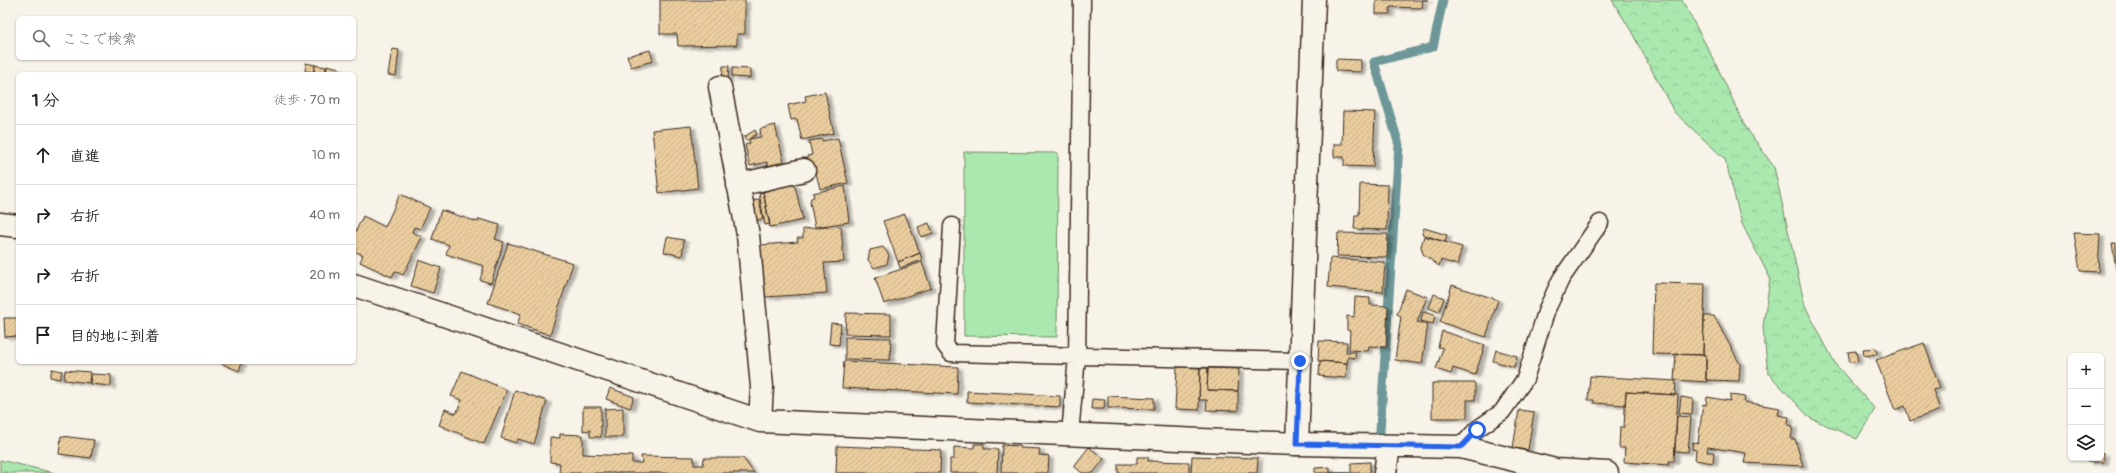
<!DOCTYPE html>
<html lang="ja">
<head>
<meta charset="utf-8">
<style>
	:root { --surface:#fff; --page:#f2f2f2; --text:#202124; --muted:#757577; --line:#e0e0e0 }
	body { margin:0; font-family:Pangolin,"Klee One",sans-serif; background:var(--page); color:var(--text) }
	.controls { position:absolute; right:12px; bottom:12px; display:grid; overflow:hidden; border-radius:6px; box-shadow:0 1px 3px #0004 }
	.controls button { width:36px; height:36px; display:grid; place-items:center; padding:0; border:0; border-bottom:1px solid var(--line); background:var(--surface); color:var(--text); font:20px sans-serif }
	.stop { position:absolute; width:12px; height:12px; margin:-9px; border:3px solid #2563eb; border-radius:50%; background:#fff }
	.stop.end { background:#2563eb; border-color:#fff; box-shadow:0 1px 4px #0008 }
	.list { margin:0; padding:0; list-style:none }
	h2 { display:flex; justify-content:space-between; align-items:center; height:52px; margin:0; padding:0 16px; font-size:17px }
	h2 small { font-size:13px; font-weight:400; color:var(--muted) }
	.list li { display:grid; grid-template-columns:26px 1fr auto; gap:12px; align-items:center; box-sizing:border-box; height:60px; padding:0 16px; border-top:1px solid var(--line) }
	.list b { display:block; font-size:15px; white-space:nowrap }
	.list em { font-size:13px; font-style:normal; color:var(--muted) }
	.icon { flex:none; width:22px; height:22px; fill:none; stroke:currentColor; stroke-width:2; stroke-linecap:round; stroke-linejoin:round }
	.map { position:relative; flex:none; width:2116px; height:473px; overflow:hidden }
	.search { position:absolute; background:var(--surface); box-shadow:0 1px 3px #0004; left:16px; top:16px; width:340px; height:44px; display:flex; align-items:center; gap:10px; box-sizing:border-box; padding:0 14px; border-radius:6px; color:var(--muted); font-size:15px }
	.panel { position:absolute; background:var(--surface); box-shadow:0 1px 3px #0004; left:16px; top:72px; width:340px; height:292px; border-radius:6px }
	.map>svg:first-child { display:block }
	.forest { fill:url(#forest-crowns); stroke:#728966 }
	.pitch { fill:#aae8af; stroke:#728966 }
	.lines { fill:none; stroke-linecap:round; stroke-linejoin:round }
	.stream { stroke:#6d9798; stroke-width:9 }
	.building { fill:url(#building-hatch); stroke:#3b2a1e; filter:url(#shadow) }
	.service-casing { stroke:#3b2a1e; stroke-width:19 }
	.minor-casing { stroke:#3b2a1e; stroke-width:25 }
	.tertiary-casing { stroke:#3b2a1e; stroke-width:25 }
	.service { stroke:#f7f3e8; stroke-width:16 }
	.minor { stroke:#f7f3e8; stroke-width:22 }
	.tertiary { stroke:#f7f3e8; stroke-width:22 }
	.route { stroke:#2563eb; stroke-width:5 }
</style>
</head>
<body>
<div class="map">
<svg width="2116" height="473" viewBox="0 0 2116 473">
	<defs>
		<pattern id="forest-crowns" width="20" height="18" patternUnits="userSpaceOnUse"><rect width="20" height="18" fill="#aae8af"/><path d="M2 6a3 3 0 1 1 6 0M12 15a3 3 0 1 1 6 0" fill="none" stroke="#93c796"/></pattern>
		<pattern id="building-hatch" width="6" height="6" patternUnits="userSpaceOnUse"><rect width="6" height="6" fill="#eacd9e"/><path d="M-1 1l2-2M0 6l6-6M5 7l2-2" fill="none" stroke="#cab088"/></pattern>
		<filter id="shadow"><feDropShadow dx="4.5" dy="2.5" stdDeviation="1" flood-color="#0004"/></filter>
	</defs>
	<rect width="100%" height="100%" fill="#f7f3e8"/>
	<filter id="ink" filterUnits="userSpaceOnUse"><feTurbulence type="fractalNoise" baseFrequency=".025" numOctaves="2"/><feDisplacementMap in="SourceGraphic" scale="8" xChannelSelector="R" yChannelSelector="G"/><feConvolveMatrix kernelMatrix="1 2 1 2 8 2 1 2 1" color-interpolation-filters="sRGB"/></filter>
	<g filter="url(#ink)">
		<!-- forest -->
		<path class="forest" d="M1612 0H1682L1714 60 1745 126 1774 167 1805 306 1836 365 1875 409 1857 439 1810 418 1768 373 1763 327 1770 278 1742 224 1725 159 1674 112 1630 29Z
			M0 460 55 473H0Z"/>
		<!-- pitch -->
		<path class="pitch" d="M964 152 1058 153 1057 337 964 336Z"/>
		<g class="lines">
			<!-- stream -->
			<path class="stream" d="M1379 446 1399 145 1374 62 1433 47 1443 0"/>
		</g>
		<!-- building -->
		<path class="building" d="M660 0H745V34H737V45L678 46 677 34H660Z
			M1376 0H1428H1423L1422 8 1390 7V14H1376Z
			M392 49 399 50 396 76 388 75Z
			M650 50 653 61 631 67 627 56Z
			M1336 59 1361 60V72L1336 71Z
			M306 63 315 65 313 72 305 71Z
			M315 65 326 67 325 74 314 72Z
			M327 65 339 68 338 74H326Z
			M723 66H729L728 80H722Z
			M732 68 750 69V78L732 77Z
			M825 92 834 133 802 140 797 119 791 120 788 105 806 101 805 96Z
			M1343 111 1375 112 1373 167 1344 166V157H1334V144H1342Z
			M775 125 784 162 768 166 767 162 750 166 745 145 750 143 749 139 761 137 760 129Z
			M691 126 698 188 659 193 652 130Z
			M755 130 757 134 746 141 744 137Z
			M838 138 848 183 820 189 815 169 810 171 807 156 812 155 809 141 822 139V141Z
			M791 184 795 186 803 220 770 227 763 192Z
			M1360 184 1388 185 1387 230 1354 229 1355 215H1359Z
			M845 186 849 222 815 227 810 202 811 198 814 197 813 193Z
			M763 192 770 224 765 225 759 193Z
			M400 194 430 208 420 229 414 227 412 232 422 237 403 275 395 271 392 277 360 262 363 255 354 251V235L363 216 385 227Z
			M759 199 763 219 755 221 753 201Z
			M441 210 478 222 479 219 500 225 495 239 504 242 491 283 480 280 484 266 446 254 449 245 432 239Z
			M905 214 920 253 898 262 883 221Z
			M929 223 933 233 921 237 918 227Z
			M841 226 844 262 824 263 827 293 765 297 760 245 798 242 797 238H803V229Z
			M1424 228 1447 235 1445 242 1422 234Z
			M1338 233 1388 234 1387 257 1337 256Z
			M2074 233 2100 234 2098 272 2080 271Z
			M1424 236 1462 247 1457 265 1441 260 1439 266 1423 254 1421 246Z
			M667 237 684 240 682 256 664 252Z
			M508 243 573 263 550 335 517 324 521 314 488 303Z
			M2112 243H2116V269Z
			M883 247 889 255 887 264 874 268 868 260 870 250Z
			M920 253 922 260 900 268 898 262Z
			M1330 258 1385 262 1383 292 1328 287Z
			M419 260 441 268 433 293 411 286Z
			M922 262 931 288 884 304 875 278Z
			M1654 283 1705 284 1703 355 1652 354Z
			M1452 285 1498 300 1486 337 1440 322Z
			M1406 289 1427 297 1417 322 1428 324 1422 364 1395 360 1401 316 1397 314Z
			M1434 294 1444 298 1439 312 1429 308Z
			M1355 297 1370 298V305L1388 306 1386 347 1369 346 1368 351 1349 350 1350 331 1347 330V316L1354 317Z
			M1423 312 1435 315 1433 324 1421 321Z
			M846 313 891 314V335L845 334Z
			M1704 316H1714L1740 364 1739 381 1706 380V355H1703Z
			M4 318H18V336L5 337Z
			M831 323 841 324 839 345 829 344Z
			M1442 331 1485 345 1475 375 1453 368 1451 374 1436 369 1443 348 1438 347Z
			M845 337 891 338 890 360 845 359Z
			M1319 341 1347 342 1346 352H1356L1355 358 1348 357 1347 363 1318 361Z
			M1924 343 1940 388 1933 390 1940 410 1910 421 1905 406 1895 410 1876 360Z
			M1876 348 1877 354 1864 356 1863 349Z
			M1496 350 1517 356 1514 367 1493 361Z
			M1856 351 1858 361 1850 363 1848 352Z
			M1676 354 1706 355V380H1708V382L1674 380Z
			M844 361 958 367 957 394 842 388Z
			M1320 361 1347 363 1346 378 1319 376Z
			M218 362H242L239 371Z
			M1177 367 1200 368 1199 410 1175 409Z
			M1200 368H1208L1207 390 1238 391V411L1206 410 1207 400H1199Z
			M1208 368 1239 369 1238 391 1207 390Z
			M52 369 62 371 60 379 50 377Z
			M65 370 90 372 89 383 64 380Z
			M462 371 507 390 484 444 439 425 445 409 456 414 462 400 451 396Z
			M91 374 111 375V386L90 384Z
			M1590 376 1676 381 1675 395 1626 392 1625 405 1594 403V400H1588Z
			M1432 383H1475V400H1467V418H1432Z
			M610 388 634 397 630 408 606 399Z
			M515 390 547 401 534 444 518 439 516 443 501 438Z
			M967 391 1060 396V407L967 402Z
			M1626 392 1678 395 1674 461H1669V465L1624 462 1625 448H1619L1620 427H1624Z
			M1730 395 1745 397 1744 402 1780 408 1778 415 1789 417 1788 425 1793 426 1791 439H1795L1803 466 1744 463 1746 453 1708 447 1707 452H1714L1713 463 1695 460 1696 450 1692 449 1693 442 1698 443 1703 404 1706 405 1707 397 1730 401Z
			M1108 396 1154 398V409L1108 408Z
			M1681 397 1693 399 1692 414 1679 413Z
			M1092 399 1105 400 1104 409H1091Z
			M583 407H601V437H590V430L583 431Z
			M623 408V437H605V409Z
			M1519 410 1534 412 1528 450 1513 448Z
			M1677 416 1691 417 1688 452 1675 451Z
			M560 434 583 435V454L632 456V463H642L641 456 694 457V465H703L704 458H743L754 473H559L560 463 550 462V437L560 438Z
			M61 436 94 440 91 458 59 454Z
			M974 444H984V449H998L997 473H950V459H954V447L974 448Z
			M1002 445 1020 446V448L1040 449 1039 455 1049 456 1048 473H1001Z
			M837 446 941 450 940 473H836Z
			M1089 447 1104 459 1093 473H1082L1074 466Z
			M2101 453H2104V462H2087V458H2101Z
			M1192 456 1258 458 1257 473H1191Z
			M1137 457H1148V461L1189 462V473H1118V464H1137Z
			M1370 462V473H1351V463Z
			M1330 467V473H1350H1315V468Z"/>
		<g class="lines">
			<!-- service casing -->
			<g class="service-casing">
				<path id="service" d="M952 226 945 345 951 353 1300 361
					M1070 434 1077 357 1082 0
					M1461 447 1477 429 1502 412 1525 379 1547 309 1561 279 1600 223"/>
			</g>
			<!-- minor casing -->
			<g class="minor-casing">
				<path id="minor" d="M720 87 748 235 762 387 760 421
					M738 185 804 170
					M0 224 18 226
					M354 285 760 421 1297 444 1461 447 1555 470 1607 473
					M1385 473 1389 446"/>
			</g>
			<!-- tertiary casing -->
			<g class="tertiary-casing">
				<path id="tertiary" d="M1297 444 1314 0"/>
			</g>
			<!-- service -->
			<use href="#service" class="service"/>
			<!-- minor -->
			<use href="#minor" class="minor"/>
			<!-- tertiary -->
			<use href="#tertiary" class="tertiary"/>
		</g>
	</g>
	<g class="lines" filter="url(#ink)">
		<!-- route -->
		<path class="route" d="M1300 361 1297 444 1461 447 1477 430"/>
	</g>
</svg>
<div class="controls">
<button>+</button>
<button>−</button>
<button><svg class="icon" aria-label="layers" viewBox="0 0 24 24"><path d="M12 4l9 5-9 5-9-5zM3 14l9 5 9-5"/></svg></button>
</div>
<div class="stop" style="left:1477px;top:430px"></div>
<div class="stop end" style="left:1300px;top:361px"></div>
<div class="search"><svg class="icon" aria-label="search" viewBox="0 0 24 24"><circle cx="10" cy="10" r="6"/><path d="M15 15l6 6"/></svg>ここで検索</div>
<section class="panel">
<h2>1 分<small>徒歩 · 70 m</small></h2>
<ul class="list">
<li><svg class="icon" aria-label="ahead" viewBox="0 0 24 24"><path d="M12 20V5M6 11l6-6 6 6"/></svg><div><b>直進</b></div><em>10 m</em></li>
<li><svg class="icon" aria-label="right" viewBox="0 0 24 24"><path d="M7 20v-9h11M14 6l5 5-5 5"/></svg><div><b>右折</b></div><em>40 m</em></li>
<li><svg class="icon" aria-label="right" viewBox="0 0 24 24"><path d="M7 20v-9h11M14 6l5 5-5 5"/></svg><div><b>右折</b></div><em>20 m</em></li>
<li><svg class="icon" aria-label="arrive" viewBox="0 0 24 24"><path d="M6 21V4h12l-3 4 3 4H6"/></svg><div><b>目的地に到着</b></div></li>
</ul>
</section>
</div>
</body>
</html>
